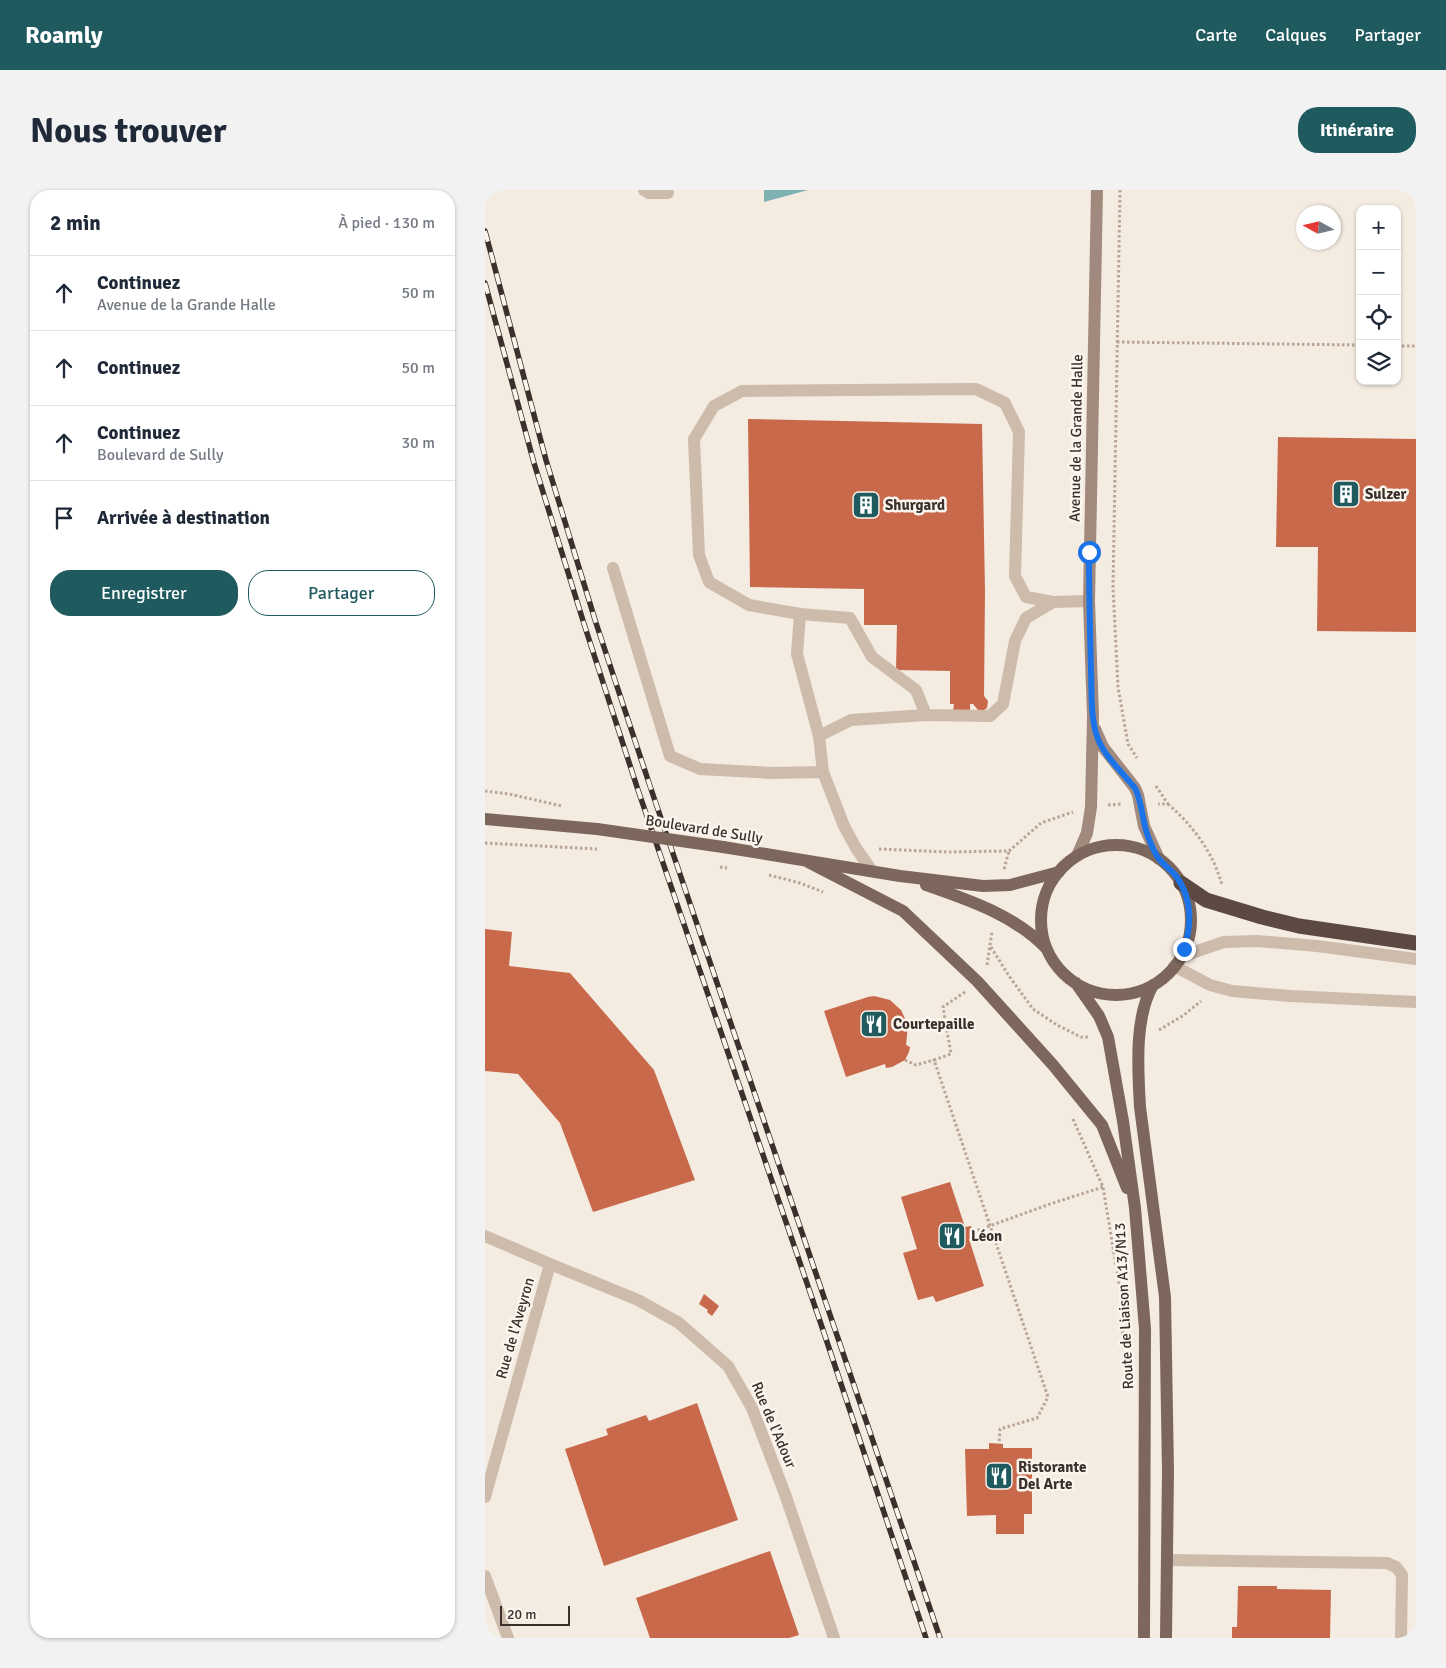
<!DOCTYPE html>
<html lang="fr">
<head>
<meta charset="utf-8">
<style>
	:root { --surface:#fff; --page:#f2f2f3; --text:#1f2937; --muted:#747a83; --line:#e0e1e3; --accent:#1f5a5e }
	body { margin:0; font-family:Signika,sans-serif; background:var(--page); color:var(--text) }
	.controls { position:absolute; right:15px; top:15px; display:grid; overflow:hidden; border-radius:10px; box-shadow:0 1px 4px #0004 }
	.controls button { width:45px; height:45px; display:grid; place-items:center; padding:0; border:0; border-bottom:1px solid var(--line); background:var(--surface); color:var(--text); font:25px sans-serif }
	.compass { position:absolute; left:811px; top:15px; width:45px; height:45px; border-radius:50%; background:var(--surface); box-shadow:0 1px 4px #0004; rotate:278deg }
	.scale { position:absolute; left:15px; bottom:12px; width:70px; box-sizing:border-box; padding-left:5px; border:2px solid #3b302b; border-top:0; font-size:14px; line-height:18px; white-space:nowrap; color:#3b302b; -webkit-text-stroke:4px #fbf5ee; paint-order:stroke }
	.stop { position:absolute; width:15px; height:15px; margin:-11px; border:4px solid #1a73e8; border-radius:50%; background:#fff }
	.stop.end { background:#1a73e8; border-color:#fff; box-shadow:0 1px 5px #0008 }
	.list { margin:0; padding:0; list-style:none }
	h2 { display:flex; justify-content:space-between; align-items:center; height:65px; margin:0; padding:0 20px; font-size:21px }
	h2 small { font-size:16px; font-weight:400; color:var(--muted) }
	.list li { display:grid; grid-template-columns:32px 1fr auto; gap:15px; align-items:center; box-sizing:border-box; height:75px; padding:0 20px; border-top:1px solid var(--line) }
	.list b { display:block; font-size:19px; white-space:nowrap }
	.list p { margin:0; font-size:16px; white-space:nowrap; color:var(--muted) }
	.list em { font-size:16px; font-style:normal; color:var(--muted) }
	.actions { display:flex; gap:10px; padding:15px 20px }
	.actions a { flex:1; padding:11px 0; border:1px solid var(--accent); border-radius:20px; text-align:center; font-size:18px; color:var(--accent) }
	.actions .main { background:var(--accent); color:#fff }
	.icon { flex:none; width:28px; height:28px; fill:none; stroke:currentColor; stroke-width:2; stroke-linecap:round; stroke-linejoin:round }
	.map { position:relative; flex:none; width:931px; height:1448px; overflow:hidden; border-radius:20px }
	header { display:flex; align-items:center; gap:30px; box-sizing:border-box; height:70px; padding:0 25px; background:var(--accent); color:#fff }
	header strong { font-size:24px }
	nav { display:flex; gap:28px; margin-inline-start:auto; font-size:18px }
	.intro { display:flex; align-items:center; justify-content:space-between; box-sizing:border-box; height:120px; padding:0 30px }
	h1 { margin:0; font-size:35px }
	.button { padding:12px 22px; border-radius:20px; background:var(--accent); color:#fff; font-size:18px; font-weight:700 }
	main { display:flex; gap:30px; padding:0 30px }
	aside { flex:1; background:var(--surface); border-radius:20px; box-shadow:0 1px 4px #0004 }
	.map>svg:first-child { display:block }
	.water { fill:#7fb0b2 }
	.building { fill:#c8694b }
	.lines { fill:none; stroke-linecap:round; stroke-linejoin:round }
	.path { stroke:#b9a596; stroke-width:3; stroke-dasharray:2.5 2.5; stroke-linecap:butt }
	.lane { stroke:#cdbbac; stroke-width:12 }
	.street { stroke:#cdbbac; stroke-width:12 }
	.secondary { stroke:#a18a7d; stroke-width:12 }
	.primary { stroke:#7d675c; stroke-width:12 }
	.highway { stroke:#5c4a42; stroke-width:15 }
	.rail-casing { stroke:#3b302b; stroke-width:5.5 }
	.rail { stroke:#fbf5ee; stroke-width:4; stroke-dasharray:11; stroke-linecap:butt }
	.path-bridge { stroke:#b9a596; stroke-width:3; stroke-dasharray:2.5 2.5; stroke-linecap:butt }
	.primary-bridge { stroke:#7d675c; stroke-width:12 }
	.route { stroke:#1a73e8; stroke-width:6 }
	.labels { text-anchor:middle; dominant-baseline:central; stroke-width:5; stroke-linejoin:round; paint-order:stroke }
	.street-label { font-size:15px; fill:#3b302b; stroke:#fbf5ee }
	.poi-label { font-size:15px; font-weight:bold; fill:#3b302b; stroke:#fbf5ee; text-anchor:start }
</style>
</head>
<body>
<header>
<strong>Roamly</strong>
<nav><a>Carte</a><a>Calques</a><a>Partager</a></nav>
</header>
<div class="intro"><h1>Nous trouver</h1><a class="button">Itinéraire</a></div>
<main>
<aside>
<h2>2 min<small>À pied · 130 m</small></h2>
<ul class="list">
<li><svg class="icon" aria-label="ahead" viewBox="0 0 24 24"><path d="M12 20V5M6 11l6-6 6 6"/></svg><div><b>Continuez</b><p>Avenue de la Grande Halle</p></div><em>50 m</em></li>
<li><svg class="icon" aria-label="ahead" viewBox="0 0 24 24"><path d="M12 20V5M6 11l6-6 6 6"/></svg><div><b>Continuez</b></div><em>50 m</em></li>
<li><svg class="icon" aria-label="ahead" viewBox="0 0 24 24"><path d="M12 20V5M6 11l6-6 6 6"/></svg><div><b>Continuez</b><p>Boulevard de Sully</p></div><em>30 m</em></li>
<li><svg class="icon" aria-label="arrive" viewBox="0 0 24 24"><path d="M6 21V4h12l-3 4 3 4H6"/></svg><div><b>Arrivée à destination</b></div></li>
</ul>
<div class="actions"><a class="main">Enregistrer</a><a>Partager</a></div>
</aside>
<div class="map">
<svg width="931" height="1448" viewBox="0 0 931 1448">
	<rect width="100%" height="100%" fill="#f4ebe1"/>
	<!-- water -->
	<path class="water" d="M279 0H323L279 12Z"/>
	<!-- building -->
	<path class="building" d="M263 229 497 234 500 401 499 506 503 511 502 518 499 520H493L488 514H485V522H468L469 514H465V481L411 480 412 435H379V399L265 397Z
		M793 247 931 249V442L832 441 833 357H791Z
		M0 739 27 742 24 776 85 783 169 880 210 990 108 1022 75 933 33 884 0 881Z
		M389 806 405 810 416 820 423 835 421 855 425 857 424 862 420 870 407 877 401 878 400 874 361 887 339 821 383 807Z
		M465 992 480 1037 486 1036 488 1042 489 1047 484 1049 499 1096 451 1112 448 1106 433 1110 418 1063 432 1059 416 1007Z
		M219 1104 234 1116 227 1126 222 1122 223 1120 214 1114Z
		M212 1213 253 1330 119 1376 80 1259 123 1245 121 1239 161 1225 164 1231Z
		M504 1253 518 1254V1258H547V1324H539V1344H511V1325L482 1326 480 1259H504Z
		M285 1361 314 1445 304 1448H165L151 1408Z
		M753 1396H792V1399L846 1400 845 1448H747V1437H752Z"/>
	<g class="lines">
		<!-- path -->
		<path class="path" d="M635 0 628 398 633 497 643 554 652 568
			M632 152 875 155
			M912 156H931
			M671 596 683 614H673
			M0 601 24 604 77 616
			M683 614C708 636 728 662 737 695
			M623 615 637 614
			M0 653 112 659
			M394 659 463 662 524 661 556 633 588 622
			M519 679 524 661
			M284 685 315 693 338 702
			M506 757 524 786 548 819 572 835 596 847H603
			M502 775 507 742
			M480 802 458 817 466 864 449 870 563 1207 552 1228 515 1239 514 1254
			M674 840 699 825 716 811
			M420 870 431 875 449 870
			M588 929 618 997 635 1100 640 1175
			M488 1042 565 1014 618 997"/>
		<!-- lane -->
		<path class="lane" d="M159 0 164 3H183
			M128 378 185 566 215 579 286 583 338 582
			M568 412 541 428 530 451 518 514 505 526 441 525 431 500 387 467 365 428 315 424 264 415 224 392 214 365 209 249 229 216 257 201 491 199 520 213 534 242 530 386 541 407 568 412 604 411
			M315 424 312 464 334 546 338 582 359 636 371 658 387 681
			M334 546 366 530 441 525
			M689 776 725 795 747 801 805 806 931 812"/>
		<!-- street -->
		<path class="street" d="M695 767 739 752 772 751 832 756 931 769
			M0 1046 65 1074 0 1307
			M65 1074 153 1110 194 1133 243 1176 267 1218 300 1304 349 1448
			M682 1370 902 1373 911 1377 917 1385 916 1448
			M0 1386 23 1448"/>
		<!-- secondary -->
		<path class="secondary" d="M610 539 618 557 650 598 653 605 659 636 674 669
			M592 666 602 643 606 617 608 526 604 411 612 0"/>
		<!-- primary -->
		<path class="primary" d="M0 629 112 639
			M556 730a75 75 0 1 1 150 0a75 75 0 1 1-150 0Z
			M238 657 415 686 498 696 525 695 574 682
			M323 672 418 721 492 791 568 875 617 935 642 998
			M441 695C484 710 529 725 561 758
			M591 793 614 826 623 847 638 931 650 1018 660 1139 659 1448
			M668 795C649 828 653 880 655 917L680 1107 683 1281 681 1448"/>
		<!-- highway -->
		<path class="highway" d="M696 693 721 710 777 727 814 736 931 753"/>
		<!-- rail casing -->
		<g class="rail-casing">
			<path id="rail" d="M0 41 61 270 111 433 165 596 455 1448
				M0 93 49 273 100 437 153 600 338 1140 441 1448"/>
		</g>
		<!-- rail -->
		<use href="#rail" class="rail"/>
		<!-- path-bridge -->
		<path class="path-bridge" d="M235 677 242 678"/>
		<!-- primary-bridge -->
		<path class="primary-bridge" d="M112 639 238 657"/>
	</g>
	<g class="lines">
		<!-- route -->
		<path class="route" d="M604 362C604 402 605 441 606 481 607 503 605 528 613 549 620 567 638 583 650 598 658 614 657 633 664 649 667 656 670 665 675 670 680 676 686 680 691 686 707 708 707 734 699 759"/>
	</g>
	<!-- icons -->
	<defs>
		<g id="building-square" transform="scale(1.4375)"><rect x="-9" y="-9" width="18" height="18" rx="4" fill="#1f5a5e" stroke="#fbf5ee"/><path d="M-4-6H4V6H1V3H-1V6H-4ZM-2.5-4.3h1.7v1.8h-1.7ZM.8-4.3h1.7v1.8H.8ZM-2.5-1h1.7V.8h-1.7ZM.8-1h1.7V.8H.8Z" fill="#fff"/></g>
		<g id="restaurant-square" transform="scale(1.4375)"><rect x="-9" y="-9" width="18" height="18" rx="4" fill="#1f5a5e" stroke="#fbf5ee"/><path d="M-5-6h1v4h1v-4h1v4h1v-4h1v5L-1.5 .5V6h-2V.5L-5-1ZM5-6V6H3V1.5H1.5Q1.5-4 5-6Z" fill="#fff"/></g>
	</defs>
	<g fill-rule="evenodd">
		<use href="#building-square" x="861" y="304"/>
		<use href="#building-square" x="381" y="315"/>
		<use href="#restaurant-square" x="389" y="834"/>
		<use href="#restaurant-square" x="467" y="1046"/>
		<use href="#restaurant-square" x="514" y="1286"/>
	</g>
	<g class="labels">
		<!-- street labels -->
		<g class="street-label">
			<text transform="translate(591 248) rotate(-89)">Avenue de la Grande Halle</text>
			<text transform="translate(219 639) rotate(9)">Boulevard de Sully</text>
			<text transform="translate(639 1116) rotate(-93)">Route de Liaison A13/N13</text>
			<text transform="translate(30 1138) rotate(-74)">Rue de l'Aveyron</text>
			<text transform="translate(289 1235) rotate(67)">Rue de l'Adour</text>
		</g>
		<!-- poi labels -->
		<g class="poi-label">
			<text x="880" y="304">Sulzer</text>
			<text x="400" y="315">Shurgard</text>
			<text x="408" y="834">Courtepaille</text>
			<text x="486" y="1046">Léon</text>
			<text x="533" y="1277">Ristorante<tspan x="533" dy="17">Del Arte</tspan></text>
		</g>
	</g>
</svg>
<div class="controls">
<button>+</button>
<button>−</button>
<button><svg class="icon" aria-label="locate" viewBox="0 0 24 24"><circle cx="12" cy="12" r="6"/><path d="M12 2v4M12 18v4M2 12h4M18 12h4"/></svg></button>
<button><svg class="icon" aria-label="layers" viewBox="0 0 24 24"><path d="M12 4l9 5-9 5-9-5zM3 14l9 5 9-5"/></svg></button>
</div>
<svg class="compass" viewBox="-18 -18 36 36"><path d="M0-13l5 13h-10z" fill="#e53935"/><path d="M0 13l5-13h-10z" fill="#747a83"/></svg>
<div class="scale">20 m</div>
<div class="stop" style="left:604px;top:362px"></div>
<div class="stop end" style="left:699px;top:759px"></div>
</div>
</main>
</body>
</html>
